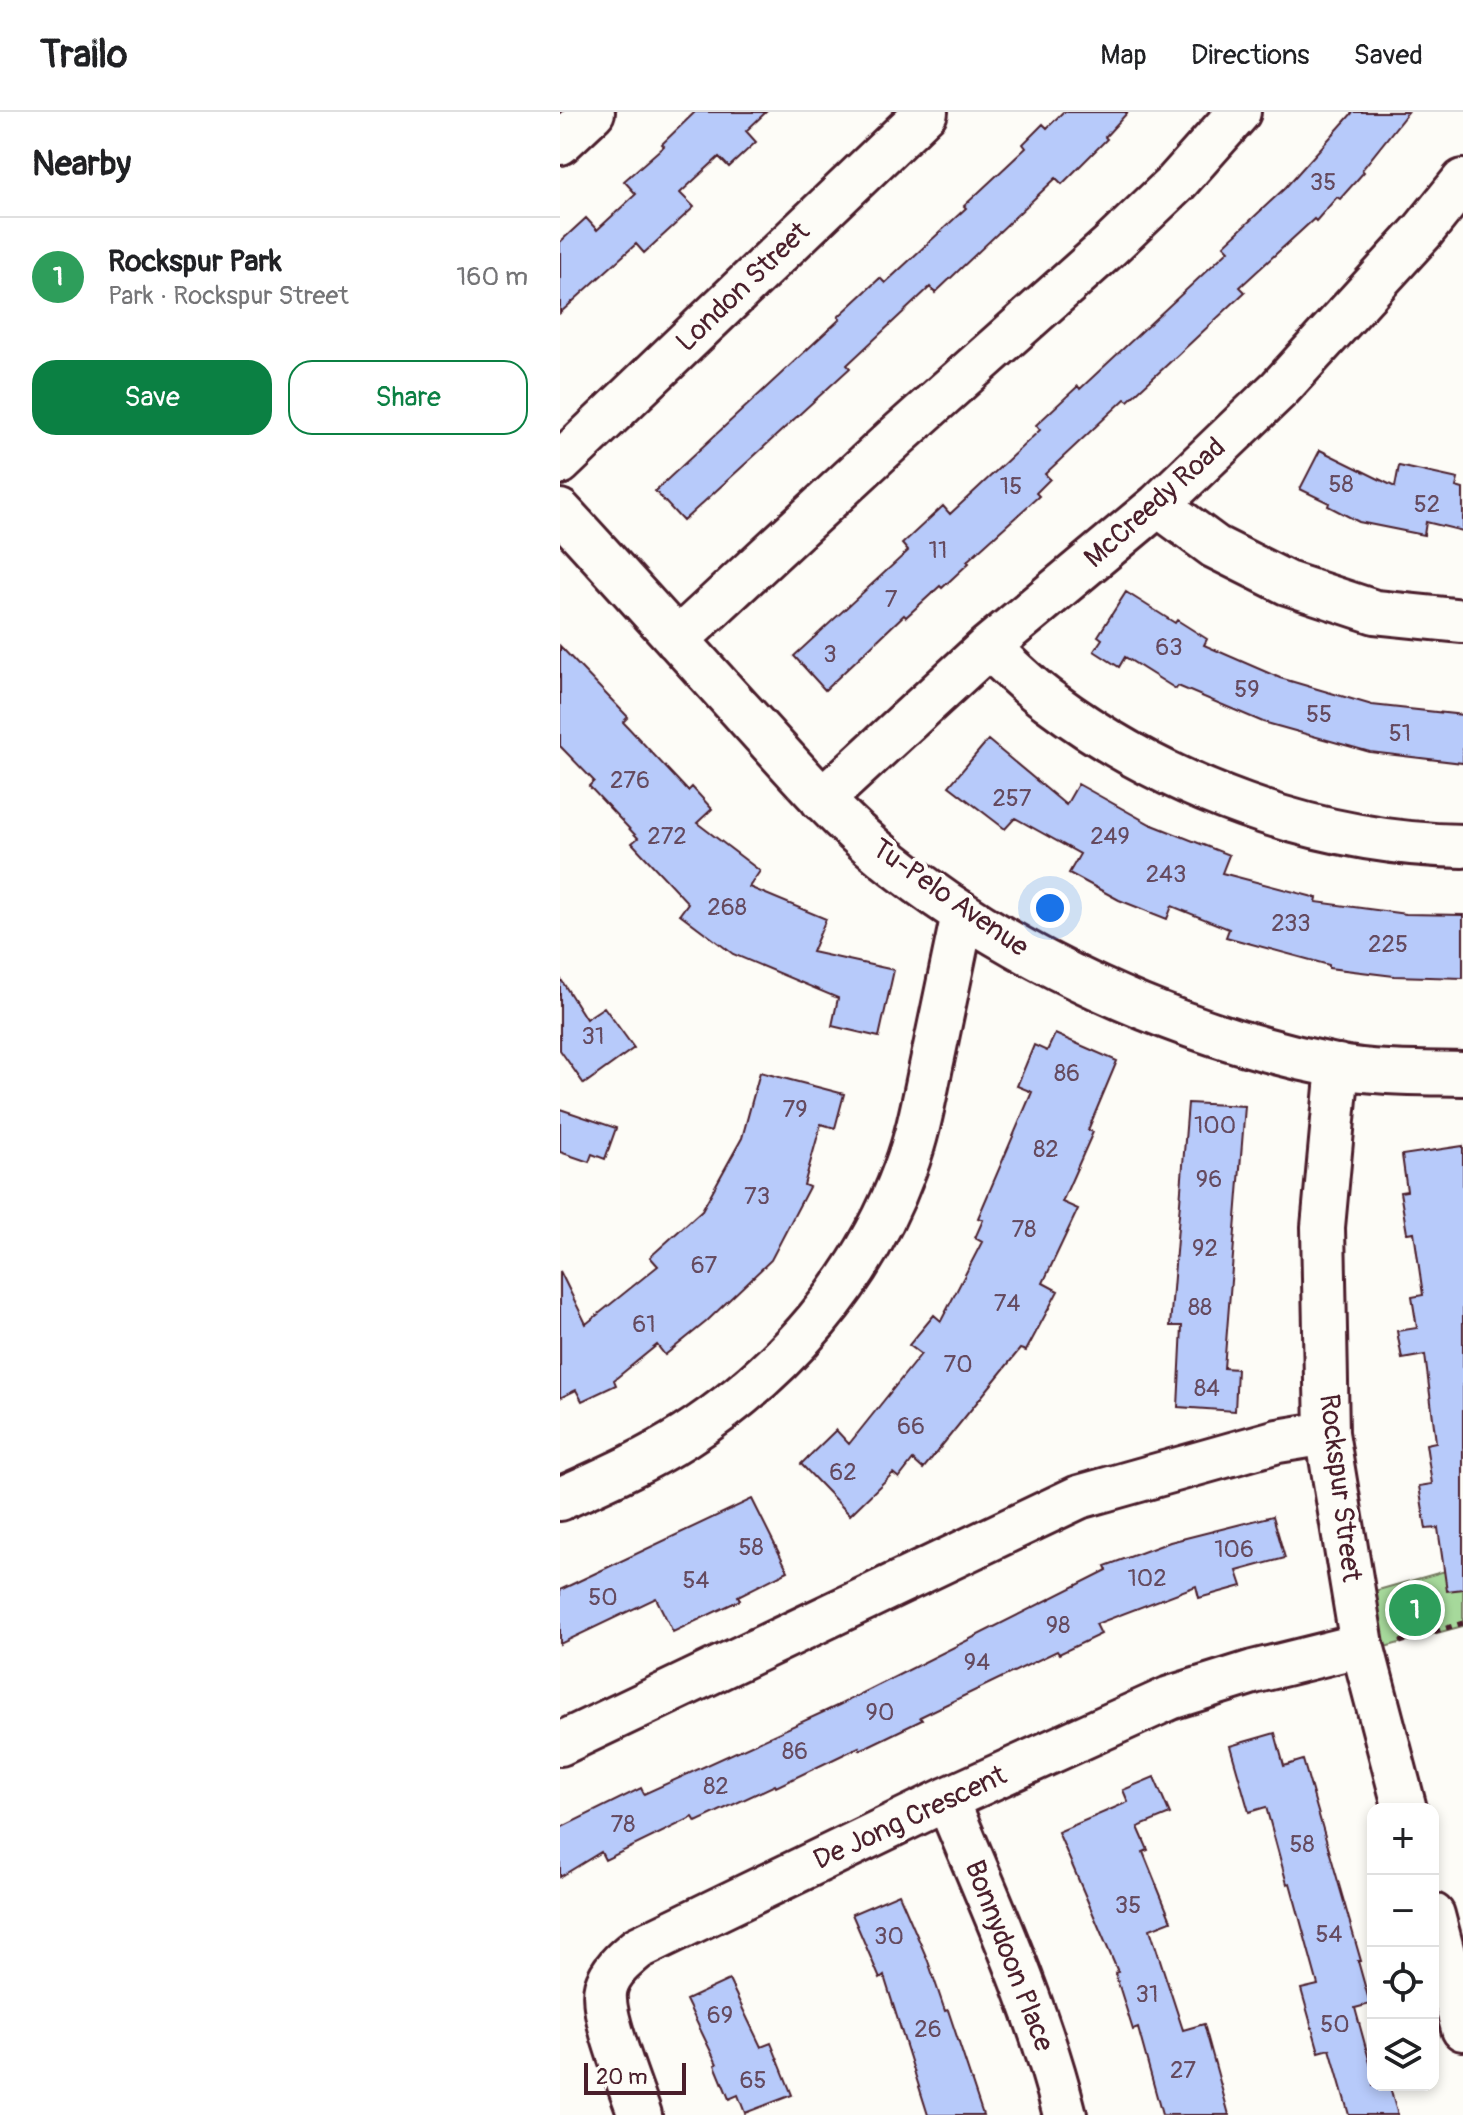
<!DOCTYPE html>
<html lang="en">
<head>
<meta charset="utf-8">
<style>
	:root { --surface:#fff; --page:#f6f6f6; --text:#202124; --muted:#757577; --line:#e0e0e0; --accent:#0b8043 }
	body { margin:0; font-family:Pangolin,sans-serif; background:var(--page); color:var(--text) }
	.controls { position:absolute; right:24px; bottom:24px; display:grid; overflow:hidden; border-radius:16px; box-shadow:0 4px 12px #0003 }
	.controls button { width:72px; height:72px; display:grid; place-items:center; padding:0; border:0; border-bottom:2px solid var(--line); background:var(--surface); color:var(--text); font:40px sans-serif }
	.scale { position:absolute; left:24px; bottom:20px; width:102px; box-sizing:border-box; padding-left:8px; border:4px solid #4a1f2b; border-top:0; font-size:22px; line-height:28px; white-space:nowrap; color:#4a1f2b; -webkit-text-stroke:6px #fdfcf7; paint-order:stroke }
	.you { position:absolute; left:490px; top:796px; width:28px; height:28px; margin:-20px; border:6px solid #fff; border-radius:50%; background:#1a73e8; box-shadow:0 0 0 12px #1a73e833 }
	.badge { display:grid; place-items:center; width:52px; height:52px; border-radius:50%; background:var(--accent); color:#fff; font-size:26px; font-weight:700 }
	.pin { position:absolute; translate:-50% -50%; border:4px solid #fff; box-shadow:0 2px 8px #0006 }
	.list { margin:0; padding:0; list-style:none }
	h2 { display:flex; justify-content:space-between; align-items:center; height:104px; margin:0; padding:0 32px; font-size:34px }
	h2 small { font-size:26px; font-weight:400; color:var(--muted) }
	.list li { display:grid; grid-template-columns:52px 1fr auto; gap:24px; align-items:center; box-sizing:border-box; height:120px; padding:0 32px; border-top:2px solid var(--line) }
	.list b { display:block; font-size:30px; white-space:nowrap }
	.list p { margin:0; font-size:26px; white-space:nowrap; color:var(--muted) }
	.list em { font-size:26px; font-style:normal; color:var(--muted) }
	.actions { display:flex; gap:16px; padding:24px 32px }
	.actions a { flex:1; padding:18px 0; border:2px solid var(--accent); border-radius:24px; text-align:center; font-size:28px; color:var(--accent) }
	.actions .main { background:var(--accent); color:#fff }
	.icon { flex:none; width:44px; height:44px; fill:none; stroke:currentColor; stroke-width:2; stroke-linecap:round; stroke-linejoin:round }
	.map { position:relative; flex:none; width:903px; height:2003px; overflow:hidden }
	header { display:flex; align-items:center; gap:48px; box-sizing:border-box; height:112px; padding:0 40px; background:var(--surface); border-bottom:2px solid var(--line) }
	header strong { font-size:38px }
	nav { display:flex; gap:44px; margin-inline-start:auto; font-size:28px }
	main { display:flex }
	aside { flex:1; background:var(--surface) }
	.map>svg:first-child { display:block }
	.green { fill:#a6d99b; stroke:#787c63; stroke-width:2 }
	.building { fill:#b7cafa; stroke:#4a1f2b; stroke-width:2 }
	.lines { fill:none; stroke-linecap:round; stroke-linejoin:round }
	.minor-casing { stroke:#4a1f2b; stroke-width:48 }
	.path { stroke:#4a1f2b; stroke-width:5; stroke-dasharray:6 6; stroke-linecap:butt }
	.minor { stroke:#fdfcf7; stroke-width:42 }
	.labels { text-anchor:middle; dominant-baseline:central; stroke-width:8; stroke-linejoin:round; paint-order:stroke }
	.number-label { font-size:24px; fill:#654a5f }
	.street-label { font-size:28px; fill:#4a1f2b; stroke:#fdfcf7 }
</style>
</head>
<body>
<header>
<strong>Trailo</strong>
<nav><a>Map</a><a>Directions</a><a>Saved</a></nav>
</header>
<main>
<aside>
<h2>Nearby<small></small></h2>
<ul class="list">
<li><span class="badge" style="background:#2e9e5b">1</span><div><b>Rockspur Park</b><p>Park · Rockspur Street</p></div><em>160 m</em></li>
</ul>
<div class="actions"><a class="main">Save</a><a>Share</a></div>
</aside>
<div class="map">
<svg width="903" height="2003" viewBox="0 0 903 2003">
	<rect width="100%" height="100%" fill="#fdfcf7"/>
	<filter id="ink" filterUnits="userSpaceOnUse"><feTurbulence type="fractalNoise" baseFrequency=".0125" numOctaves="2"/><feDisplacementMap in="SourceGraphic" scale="16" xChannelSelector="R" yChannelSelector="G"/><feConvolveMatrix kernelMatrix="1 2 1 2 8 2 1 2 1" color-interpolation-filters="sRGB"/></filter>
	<g filter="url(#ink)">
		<!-- green -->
		<path class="green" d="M903 1454V1514L817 1537 804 1482Z"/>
		<!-- building -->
		<path class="building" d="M135 0H206L186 19 196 30 169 55 159 45 120 81 134 95 84 141 76 132 0 201V130L26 106 37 118 76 82 64 69 104 34 102 32Z
			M503 0H568L545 25 547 27 502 72 496 66 375 181 370 175 287 253 290 256 123 409 95 379 280 207 278 205 320 166 325 171 406 96 404 94 466 36 463 32 483 12 487 16Z
			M793 0H848L802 58 804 60 780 87 777 85 756 109 754 107 680 175 685 180 621 240 568 289 565 287 485 362 490 367 476 381 479 384 407 449 409 451 382 476 380 474 346 505 344 503 265 578 234 544 348 439 342 432 383 394 390 402 480 318 476 313 518 274 520 277 669 138 664 133 725 76Z
			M760 338 835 375 839 354 898 367 896 375 903 377V419L866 410 864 423 799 410 768 394 769 391 740 377Z
			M566 480 615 511 617 508 647 527 644 533 720 566 812 593 903 603V651L810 640 703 610 618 574 616 577 565 545 559 555 534 539 542 527 538 524Z
			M0 534 68 605 63 610 128 679 132 675 152 697 137 711 200 759 189 775 266 807 252 840 334 858 319 925 272 914 278 886 173 842 120 802 128 791 72 731 78 726 29 674 34 669 0 634Z
			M428 628 506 693 518 672 590 712 669 743 662 761 757 786 756 790 846 802 903 803V866L834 864 769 856V853L666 825 669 817 612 794 607 807 559 788 509 761 520 742 455 706 445 717 389 674Z
			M0 866 26 907 44 895 74 936 24 972 0 938Z
			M495 922 557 949 528 1018 533 1020 502 1090 518 1097 483 1171 498 1179 466 1239 460 1237 363 1357 353 1348 339 1366 333 1361 290 1403 241 1352 276 1318 289 1332 361 1242 349 1233 374 1203 381 1209 422 1130 415 1126 423 1108 418 1106 472 980 457 974 474 933 487 939Z
			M200 960 284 982 275 1016 261 1012 244 1073 249 1075 211 1148 146 1210 105 1243 97 1233 54 1268 56 1273 22 1289 16 1278 0 1286V1159L26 1212 98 1154 90 1145 142 1098 182 1026Z
			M628 991 685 994 664 1256 677 1257 675 1299 618 1295 622 1214H610Z
			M0 997 56 1016 45 1047 32 1042 29 1050 0 1040Z
			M903 1034V1477L887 1479 878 1416 866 1417 859 1374 872 1372 866 1332 876 1330 865 1243 842 1247 837 1219 857 1216 852 1185 863 1183 854 1120 847 1121 840 1080 847 1079 842 1043Z
			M192 1387 228 1459 178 1484 180 1488 113 1520 96 1486 0 1532V1478Z
			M713 1404 725 1446 677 1459 682 1474 639 1486 636 1474 536 1512 541 1522 499 1542 497 1539 360 1605 362 1608 300 1638 299 1635 216 1675 215 1673 136 1710 133 1705 45 1748 41 1740 0 1765V1716L81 1676 84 1682 279 1593 547 1458 545 1454 610 1430Z
			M715 1621 724 1654 743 1648 801 1849H798L810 1892 795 1896 813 1962V1973H829L838 2003H789L770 1937 759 1940 741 1877 758 1873 730 1771 727 1772 706 1695 689 1700 670 1634Z
			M594 1665 610 1702 578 1715 588 1738 583 1740 611 1809 590 1817 623 1918 644 1912 669 2003H602L578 1916 573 1918 555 1861 558 1860 498 1720 568 1690 563 1678Z
			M339 1782 368 1849 385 1899 388 1898 423 2003H368L324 1864 320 1867 292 1802Z
			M169 1868 201 1935 211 1931 232 1983 185 2001 178 1983 169 1987 155 1953 157 1952 126 1888Z"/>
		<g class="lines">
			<!-- minor casing -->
			<g class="minor-casing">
				<path id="minor" d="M0 31 33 0
					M0 351 366 0
					M598 393 655 435 727 471 815 500 903 509
					M0 399C63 467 125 537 188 606 231 653 273 703 323 744 449 846 617 923 776 954 817 962 862 961 903 962
					M117 528 337 324 550 134 616 71 679 0
					M428 535C448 553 467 573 488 588 605 676 756 732 903 734
					M262 688 428 535 598 393 720 276 862 120 903 69
					M778 954 763 1115 767 1321 802 1533 845 1697
					M0 1387C42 1368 86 1349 125 1324 224 1260 304 1168 345 1057 359 1020 365 982 373 945 383 897 393 849 403 802
					M0 1632 519 1385 718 1329 767 1321
					M387 1687C430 1791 478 1894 505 2003
					M873 1803 903 1917
					M80 2003C71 1975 39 1900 46 1875 51 1858 65 1847 78 1836L387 1687 610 1586 693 1560 802 1533"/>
			</g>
			<!-- path -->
			<path class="path" d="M840 1530 903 1511"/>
			<!-- minor -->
			<use href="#minor" class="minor"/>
		</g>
	</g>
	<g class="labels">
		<!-- number labels -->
		<g class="number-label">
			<text x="763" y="70">35</text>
			<text x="781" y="372">58</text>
			<text x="451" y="374">15</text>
			<text x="867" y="392">52</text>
			<text x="378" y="438">11</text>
			<text x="331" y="487">7</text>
			<text x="609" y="535">63</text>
			<text x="270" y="542">3</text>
			<text x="687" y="577">59</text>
			<text x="759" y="602">55</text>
			<text x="840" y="621">51</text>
			<text x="70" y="668">276</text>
			<text x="452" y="686">257</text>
			<text x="107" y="724">272</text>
			<text x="550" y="724">249</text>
			<text x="606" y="762">243</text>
			<text x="167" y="795">268</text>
			<text x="731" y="811">233</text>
			<text x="828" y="832">225</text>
			<text x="33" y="924">31</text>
			<text x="507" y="961">86</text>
			<text x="235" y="997">79</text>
			<text x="655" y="1013">100</text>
			<text x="486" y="1037">82</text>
			<text x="649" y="1067">96</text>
			<text x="197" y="1084">73</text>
			<text x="464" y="1117">78</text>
			<text x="645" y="1136">92</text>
			<text x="144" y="1153">67</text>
			<text x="447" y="1191">74</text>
			<text x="640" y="1195">88</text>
			<text x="84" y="1212">61</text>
			<text x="398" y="1252">70</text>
			<text x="647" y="1276">84</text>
			<text x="351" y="1314">66</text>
			<text x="283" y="1360">62</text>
			<text x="191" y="1435">58</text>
			<text x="674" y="1437">106</text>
			<text x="587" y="1466">102</text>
			<text x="136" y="1468">54</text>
			<text x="43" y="1485">50</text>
			<text x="498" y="1513">98</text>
			<text x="417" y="1550">94</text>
			<text x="320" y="1600">90</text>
			<text x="235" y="1639">86</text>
			<text x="156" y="1674">82</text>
			<text x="63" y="1712">78</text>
			<text x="742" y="1732">58</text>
			<text x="568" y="1793">35</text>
			<text x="769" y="1822">54</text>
			<text x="329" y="1824">30</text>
			<text x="587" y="1882">31</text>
			<text x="160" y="1903">69</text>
			<text x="775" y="1912">50</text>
			<text x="368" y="1917">26</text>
			<text x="623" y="1958">27</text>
			<text x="193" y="1968">65</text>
		</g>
		<!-- street labels -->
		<g class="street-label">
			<text transform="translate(183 175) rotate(-44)">London Street</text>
			<text transform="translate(595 391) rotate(-42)">McCreedy Road</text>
			<text transform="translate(390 786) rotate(35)">Tu-Pelo Avenue</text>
			<text transform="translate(780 1376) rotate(83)">Rockspur Street</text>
			<text transform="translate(350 1706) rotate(-25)">De Jong Crescent</text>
			<text transform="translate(449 1844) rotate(69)">Bonnydoon Place</text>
		</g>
	</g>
</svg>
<div class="controls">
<button>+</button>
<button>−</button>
<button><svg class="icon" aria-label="locate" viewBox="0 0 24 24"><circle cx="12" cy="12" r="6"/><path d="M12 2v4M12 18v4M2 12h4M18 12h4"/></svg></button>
<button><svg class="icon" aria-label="layers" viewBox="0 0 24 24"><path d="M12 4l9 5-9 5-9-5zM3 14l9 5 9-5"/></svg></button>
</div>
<div class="scale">20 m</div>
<div class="you"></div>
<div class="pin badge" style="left:855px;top:1498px;background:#2e9e5b">1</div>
</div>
</main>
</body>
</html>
